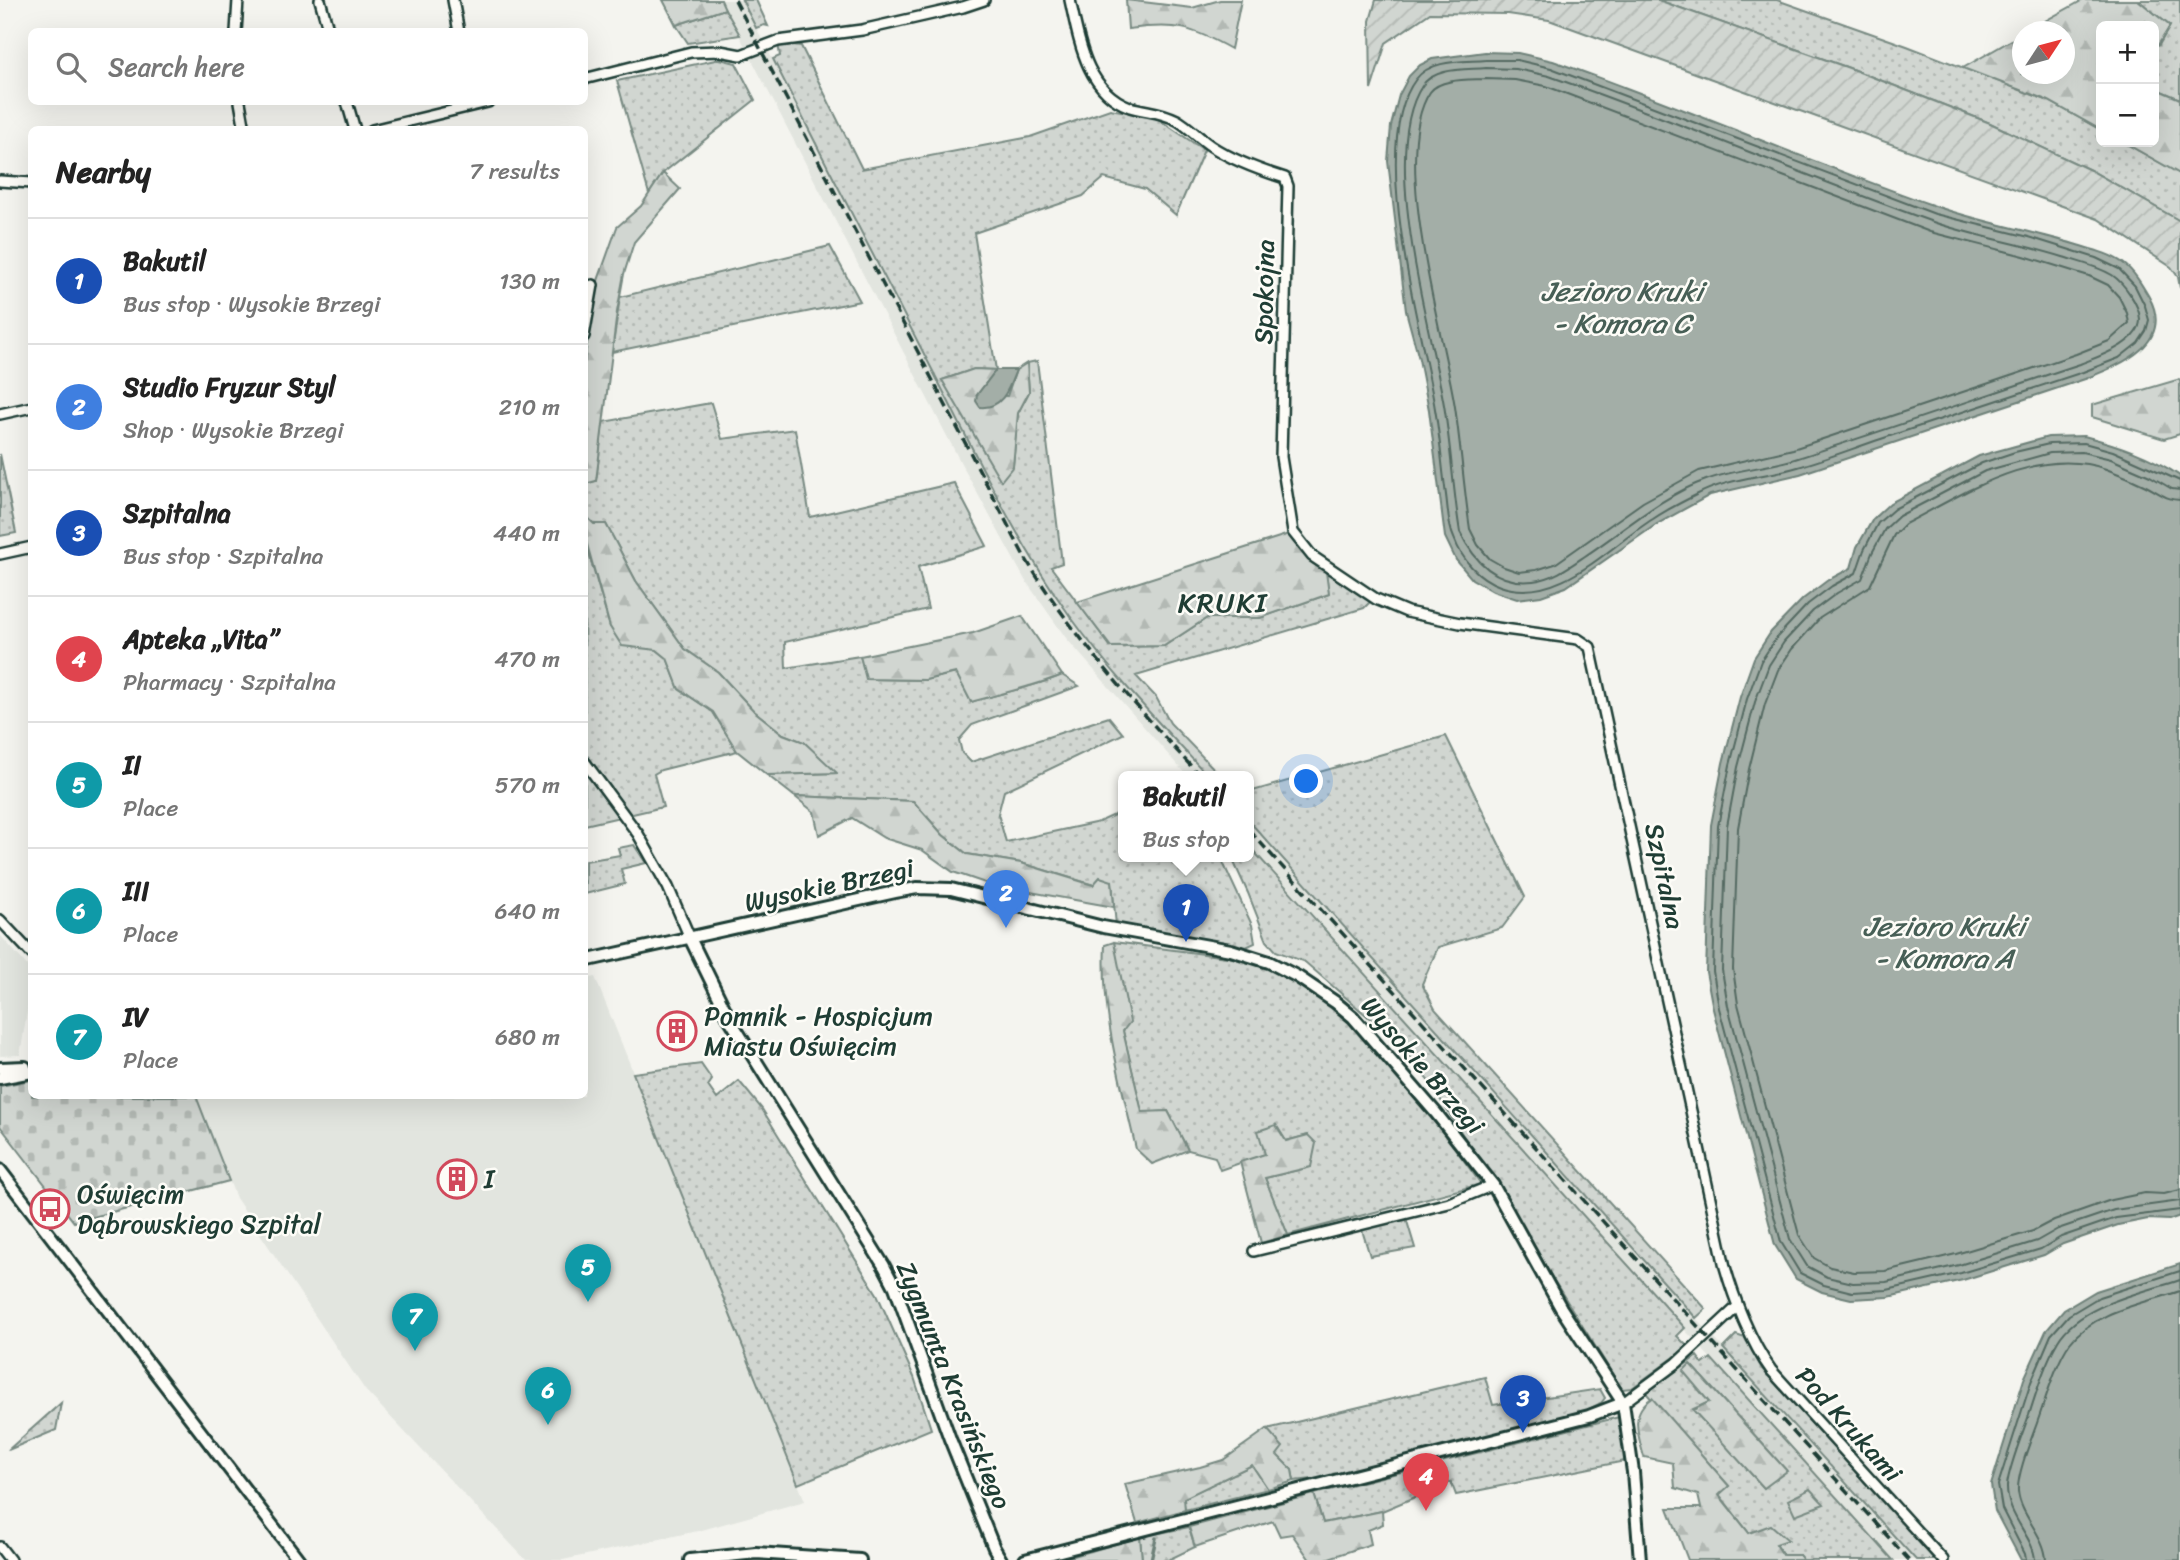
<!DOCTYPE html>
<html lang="en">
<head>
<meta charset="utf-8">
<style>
	:root { --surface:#fff; --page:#f2f2f2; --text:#222; --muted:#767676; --line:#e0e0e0; --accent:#2563eb }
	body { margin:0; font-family:Sriracha,sans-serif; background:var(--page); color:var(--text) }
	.controls { position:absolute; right:21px; top:21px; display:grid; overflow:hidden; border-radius:10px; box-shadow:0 7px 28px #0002 }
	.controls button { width:63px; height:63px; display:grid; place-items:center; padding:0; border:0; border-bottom:2px solid var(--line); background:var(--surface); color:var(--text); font:35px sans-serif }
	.compass { position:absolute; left:2012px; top:21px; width:63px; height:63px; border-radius:50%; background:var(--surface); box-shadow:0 7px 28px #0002; rotate:54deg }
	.you { position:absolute; left:1307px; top:782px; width:24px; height:24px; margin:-18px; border:5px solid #fff; border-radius:50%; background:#1a73e8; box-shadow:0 0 0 10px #1a73e833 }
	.badge { display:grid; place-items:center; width:46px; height:46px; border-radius:50%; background:var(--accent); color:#fff; font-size:23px; font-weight:700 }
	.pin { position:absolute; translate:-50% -58px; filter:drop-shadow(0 2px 4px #0008) }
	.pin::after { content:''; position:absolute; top:37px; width:24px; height:21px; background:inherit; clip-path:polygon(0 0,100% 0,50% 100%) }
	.popup { position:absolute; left:1118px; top:771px; width:136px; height:91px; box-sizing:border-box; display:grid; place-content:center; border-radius:10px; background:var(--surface); filter:drop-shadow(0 2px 5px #0005); font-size:23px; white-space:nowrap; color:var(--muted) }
	.popup b { font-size:26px; color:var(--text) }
	.popup::after { content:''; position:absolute; left:50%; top:100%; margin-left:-14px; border:14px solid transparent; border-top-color:var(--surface) }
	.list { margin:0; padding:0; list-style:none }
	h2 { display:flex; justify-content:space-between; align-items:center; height:91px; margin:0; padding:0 28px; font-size:30px }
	h2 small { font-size:23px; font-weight:400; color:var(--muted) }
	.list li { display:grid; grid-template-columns:46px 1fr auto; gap:21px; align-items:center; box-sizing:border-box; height:126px; padding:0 28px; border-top:2px solid var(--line) }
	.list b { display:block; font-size:26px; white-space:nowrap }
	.list p { margin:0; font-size:23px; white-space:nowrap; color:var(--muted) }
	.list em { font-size:23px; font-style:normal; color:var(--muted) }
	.icon { flex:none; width:38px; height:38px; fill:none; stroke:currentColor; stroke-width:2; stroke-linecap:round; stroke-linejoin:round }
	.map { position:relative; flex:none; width:2180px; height:1560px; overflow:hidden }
	.search { position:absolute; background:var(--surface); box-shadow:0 7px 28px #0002; left:28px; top:28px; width:560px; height:77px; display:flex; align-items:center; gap:18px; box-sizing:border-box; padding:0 24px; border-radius:10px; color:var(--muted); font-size:26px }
	.panel { position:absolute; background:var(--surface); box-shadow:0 7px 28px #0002; left:28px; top:126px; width:560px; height:973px; border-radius:10px }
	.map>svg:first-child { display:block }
	.built { fill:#e2e5df }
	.grass { fill:url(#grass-dots); stroke:#788a82; stroke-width:2; fill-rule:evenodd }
	.forest { fill:url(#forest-firs); stroke:#788a82; stroke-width:2 }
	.cemetery { fill:url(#cemetery-stones); stroke:#788a82; stroke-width:2 }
	.garden { fill:url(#garden-furrows); stroke:#788a82; stroke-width:2 }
	.water { fill:#a3aea7; stroke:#6e8179; stroke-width:2 }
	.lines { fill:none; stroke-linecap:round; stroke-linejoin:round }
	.shore { stroke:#546a62; stroke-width:2 }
	.stream { stroke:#6e8179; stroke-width:3.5 }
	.minor-casing { stroke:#1f3d34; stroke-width:14 }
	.tertiary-casing { stroke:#1f3d34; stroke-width:16 }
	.minor { stroke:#fdfcf7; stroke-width:9 }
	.tertiary { stroke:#fdfcf7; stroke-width:10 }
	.rail { stroke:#1f3d34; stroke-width:3.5; stroke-dasharray:10 5; stroke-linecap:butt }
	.labels { text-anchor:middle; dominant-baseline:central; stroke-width:5; stroke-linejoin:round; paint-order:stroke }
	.street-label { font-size:26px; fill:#1f3d34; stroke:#fdfcf7 }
	.poi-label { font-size:26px; fill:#1f3d34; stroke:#fdfcf7; text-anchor:start }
	.water-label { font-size:28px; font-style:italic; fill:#475f56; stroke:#fdfcf7 }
	.neighbourhood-label { font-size:28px; letter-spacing:2px; fill:#1f3d34; stroke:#fdfcf7 }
</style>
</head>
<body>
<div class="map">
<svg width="2180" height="1560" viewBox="0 0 2180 1560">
	<defs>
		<pattern id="grass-dots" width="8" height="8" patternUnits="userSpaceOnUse" patternTransform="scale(1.75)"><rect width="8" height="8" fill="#d1d6d1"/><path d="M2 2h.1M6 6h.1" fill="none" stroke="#b3b9b4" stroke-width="1.8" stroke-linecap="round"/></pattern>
		<pattern id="forest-firs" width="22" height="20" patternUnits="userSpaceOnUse" patternTransform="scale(1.75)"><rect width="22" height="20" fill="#d1d6d1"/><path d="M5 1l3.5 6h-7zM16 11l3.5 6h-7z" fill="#b3b9b4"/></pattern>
		<pattern id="cemetery-stones" width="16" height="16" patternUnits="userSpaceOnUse" patternTransform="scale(1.75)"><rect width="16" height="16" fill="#d1d6d1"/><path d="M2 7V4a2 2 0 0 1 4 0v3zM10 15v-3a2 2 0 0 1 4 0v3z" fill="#b3b9b4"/></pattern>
		<pattern id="garden-furrows" width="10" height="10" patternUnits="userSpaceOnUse" patternTransform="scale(1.75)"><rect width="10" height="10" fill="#d1d6d1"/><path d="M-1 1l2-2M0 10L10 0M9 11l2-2" fill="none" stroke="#b3b9b4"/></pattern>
	</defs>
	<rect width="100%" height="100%" fill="#f4f4ef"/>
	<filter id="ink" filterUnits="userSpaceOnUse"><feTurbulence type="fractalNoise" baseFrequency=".0143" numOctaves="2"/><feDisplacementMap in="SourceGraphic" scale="14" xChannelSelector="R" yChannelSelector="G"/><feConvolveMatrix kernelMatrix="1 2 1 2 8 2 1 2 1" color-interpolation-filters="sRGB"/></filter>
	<g filter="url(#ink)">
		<!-- built -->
		<path class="built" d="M721 0H742L946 397 1016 530 1042 575 1097 652 1208 776H1187L1066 638 1025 580 963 467Z
			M1249 821 1696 1318 1916 1560H1893L1458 1079 1249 846Z
			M0 935 31 970V988L20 1055 0 1056Z
			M595 977 805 1501 702 1530 563 1560H526L365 1390 236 1198 196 1096H584L585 979Z"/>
		<!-- grass -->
		<path class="grass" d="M742 0H756L768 26 764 25 756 28Z
			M1658 0H1777L1907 46 2049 101 2101 130V142H2123L2180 174V221L2090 170 1990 123 1849 68Z
			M2138 0H2180V99L2154 88V47L2159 45 2170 26Z
			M725 9 740 35 688 43 676 25Z
			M778 43 801 46 862 169 1030 137 1110 109 1155 117 1204 150 1176 215 1145 189 1104 178 1083 196 974 233 996 370 974 369 942 380 1013 466 1018 413 1029 392 1027 363 1037 361 1062 563 1051 567 1111 647 1164 646 1207 618H1260L1329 594 1326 572 1370 602 1364 608 1136 676 1156 697 1170 723 1221 776H1208C1160 724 1111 673 1070 616 1018 544 980 463 940 385 884 277 828 168 773 59L780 56Z
			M720 59 736 63 755 100 663 173 649 194 617 81Z
			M830 246 860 301 612 352 620 297Z
			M711 403 722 439 795 429 810 517 954 483 987 546 918 567 928 609 785 642 786 668 860 656 867 679 925 680 957 673 971 702C1002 693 1033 687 1062 675L1079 686 972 725 959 740 962 753 971 762 1109 717 1123 734 1004 791 998 814 1006 842 1099 822 1123 811V856H1220L1252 925 1255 943 1244 948 1116 926 1112 881 1094 885 1021 863 967 854 943 835 913 801 794 796 767 775 836 773 804 742 783 734 754 711 718 672 685 649 636 581 606 524H594L585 515 584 484 596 481 603 422Z
			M0 454 16 533 0 536Z
			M584 537 610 627 657 650 667 658 679 689 713 712 737 751 661 770 654 774 663 807 585 825Z
			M1446 736 1525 897 1502 928 1438 947 1422 984 1435 1009 1706 1309 1696 1318 1249 821V792Z
			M634 845 646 863 621 869 625 884 585 894V861L620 855 618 848Z
			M1249 846 1685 1328 1677 1336 1688 1347 1632 1388 1622 1389 1430 1083 1398 1043 1305 962 1276 951 1267 941 1248 893 1231 856H1249Z
			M1114 942 1279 964 1362 1021 1481 1184 1288 1235 1265 1178 1311 1167 1308 1135 1286 1141 1276 1125 1266 1154 1220 1170 1215 1157 1188 1150 1168 1111 1142 1113 1123 1031Z
			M701 1064 712 1080 708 1086 717 1099 739 1081 762 1109 877 1294 914 1377 931 1429 798 1484 633 1073Z
			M1406 1218 1415 1248 1370 1256 1362 1230Z
			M1736 1335 1745 1338 1762 1369 1936 1560H1916L1723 1348Z
			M1697 1356 1703 1364 1711 1358 1893 1560H1803L1799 1555H1783L1776 1544 1787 1540 1749 1533 1719 1494 1729 1486 1646 1393ZM1690 1364 1786 1470 1764 1488 1693 1409 1709 1402Z
			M1485 1377 1493 1405 1600 1389 1605 1398 1601 1403 1583 1412 1323 1478 1294 1481 1292 1470 1277 1455 1267 1429Z
			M61 1403 56 1430 8 1450Z
			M1619 1417 1625 1461 1456 1495 1451 1482 1382 1511 1323 1523 1314 1494Z
			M1252 1465 1268 1489 1185 1510 1183 1498Z
			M1189 1527 1195 1547 1168 1560H1142L1140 1537Z"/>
		<!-- forest -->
		<path class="forest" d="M663 0H721L725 9 676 25Z
			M1126 0 1192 8 1220 0H1241L1231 49C1190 26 1175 23 1128 29Z
			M2083 0H2138L2170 26 2158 45 2154 47V26H2101V63L2099 64 2101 66V130L2049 101 1963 68 2022 34V74H2064V32L2027 31Z
			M2154 88 2180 99V174L2123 142H2154Z
			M663 173 680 189 634 242 624 274 617 312 596 481 585 484 584 364 595 289 617 227 641 206Z
			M1027 363 1029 392 1018 413 1013 466 1001 481 942 380 974 369 996 370 977 395 1007 396 1016 370Z
			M2180 379V434L2164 439 2092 417V405Z
			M585 515 594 524H606L636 581 685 649 718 672 754 711 783 734 804 742 837 773 767 775 737 751 713 712 679 689 667 658 657 650 622 646 610 627 585 537Z
			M1289 534 1308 559 1326 572 1329 594 1260 618H1207L1164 646 1111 647 1077 602Z
			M1022 616 1062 675C1033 687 1002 693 971 702L956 673 925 680 866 679 860 656 973 633Z
			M794 796 913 801 943 835 967 854 1021 863 1093 885 1100 877 1112 881 1114 907 991 885 953 872 922 850 884 838 852 818 819 835 814 812Z
			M1114 942 1130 1022 1123 1031 1142 1112 1168 1111 1188 1150 1152 1164 1136 1149C1121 1082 1101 1015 1105 945Z
			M1276 1125 1286 1141 1308 1135 1316 1143 1311 1167 1265 1178 1288 1235 1261 1243 1240 1162 1265 1154 1258 1131Z
			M1690 1364 1787 1471 1764 1488 1693 1410 1709 1402 1683 1371Z
			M1652 1398 1729 1486 1719 1495 1749 1533 1771 1525 1788 1540 1776 1544 1783 1555H1799L1803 1560H1688L1668 1508H1701L1698 1495 1675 1488 1673 1463 1644 1457C1638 1435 1629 1412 1652 1398Z
			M1267 1429 1283 1447 1277 1455 1292 1470 1294 1481 1268 1489 1252 1465 1184 1498 1185 1510 1137 1523 1125 1484 1200 1467 1223 1460Z
			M1810 1489 1824 1504 1795 1515 1788 1500Z
			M1314 1494 1323 1523 1382 1511 1383 1524 1368 1530 1371 1544 1323 1560H1310L1292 1534 1280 1536 1273 1521 1195 1547 1189 1527Z
			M1140 1537 1142 1560H1059L1070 1557Z"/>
		<!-- cemetery -->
		<path class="cemetery" d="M31 1080 32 1096H196L229 1181 74 1222 0 1126V1086Z"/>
		<!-- garden -->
		<path class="garden" d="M1376 0H1658L1849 68 1990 123 2090 170 2180 221V288L2178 277 2171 267 2098 219 1549 20 1508 14 1430 13 1386 43 1371 90 1370 21Z"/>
		<!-- water -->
		<path class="water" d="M1485 52 1518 53 1553 61C1681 106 1807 161 1935 206 1980 222 2028 230 2074 244 2090 249 2109 253 2123 263 2134 271 2142 285 2149 297 2175 344 2120 365 2085 379L1800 474 1710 495 1657 524 1566 587 1541 596 1517 599 1493 591 1472 579 1456 560 1445 537 1429 410 1419 359 1406 311 1388 161 1391 126 1399 95 1409 76 1420 65 1432 59Z
			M996 370H1016C1009 388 1003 409 980 407L976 401 977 395Z
			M2084 436C2118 445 2151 456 2180 476V1216L2169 1220 2148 1219 2118 1225 2063 1244 2044 1255 1963 1280 1888 1297 1851 1299 1822 1292 1796 1279 1775 1245 1713 1009 1706 972 1711 825 1723 763 1740 697 1754 658 1771 632 1803 599 1828 580 1851 568 1857 547 1873 519 1890 503 1979 456 2048 437Z
			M2180 1264V1560H2021L1995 1511 1991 1485 2024 1379 2046 1331 2064 1310 2096 1291Z"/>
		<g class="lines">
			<!-- shore -->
			<path class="shore" d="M1486 60H1517L1551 68 1935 214 2029 237 2096 258 2119 269 2135 286 2145 306 2149 320 2146 331 2138 343 2119 358 2083 372C2015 395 1948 417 1881 439 1854 448 1826 459 1798 467 1765 477 1727 478 1696 495 1682 502 1666 510 1653 519 1608 547 1558 606 1500 586 1478 578 1462 560 1454 538 1448 526 1448 509 1446 495 1442 467 1440 437 1435 409 1423 332 1366 144 1416 79 1431 59 1463 62 1486 60Z
				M1486 68 1516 69 1549 76C1677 121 1802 175 1930 221 1972 236 2019 243 2063 257 2079 262 2097 266 2112 275 2124 283 2139 304 2140 319 2141 343 2097 357 2080 364 1986 395 1892 428 1798 458 1768 468 1735 469 1706 480 1663 495 1623 531 1585 556 1569 567 1553 579 1533 581 1497 585 1475 563 1460 532 1453 490 1451 447 1444 405 1431 330 1378 152 1422 86 1434 67 1466 70 1486 68Z
				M1486 79 1515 80 1546 86 1930 232 2024 256 2089 276 2108 285 2119 297 2127 313 2129 323 2109 341 2076 354 1793 449 1699 471 1643 502 1555 564 1536 570 1519 572 1504 567 1490 559 1478 545 1470 529C1464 489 1461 448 1455 407 1444 335 1389 153 1430 92 1440 78 1470 80 1486 79Z
				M2180 481 2113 451 2084 443 2049 444 2015 452 1982 463 1894 509 1878 523 1864 550 1856 573 1832 586 1808 604 1777 637 1761 661 1747 699 1730 765 1718 826 1713 971 1719 1008 1781 1242 1800 1273 1824 1285 1852 1292 1887 1290 1961 1273 2041 1249 2061 1237 2116 1218 2180 1210
				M2180 490 2172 489 2150 476 2111 459 2082 452 2050 453 1985 471 1899 516 1885 529 1872 553 1862 579 1837 593 1813 611 1784 642 1769 665 1755 702 1738 767 1727 826 1722 970 1728 1006 1790 1239 1807 1266 1827 1277 1853 1283 1886 1282 1959 1265 2037 1241 2058 1229 2114 1210 2180 1201
				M2180 500C2166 500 2158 492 2146 486 2134 480 2120 474 2106 469 2036 445 1965 493 1905 524L1894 535 1870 586 1820 618 1792 649 1778 670 1765 704 1749 769 1738 828 1733 969 1738 1004 1799 1235 1814 1258 1830 1267 1854 1272 1885 1271 1956 1254 2033 1231 2054 1220 2111 1200 2145 1193 2164 1194 2180 1190
				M2026 1560 2025 1554 2002 1509 1998 1485 2031 1382 2051 1335 2069 1315 2099 1297 2180 1271
				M2035 1560C2034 1537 2006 1516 2007 1486 2008 1470 2023 1432 2029 1415 2037 1390 2045 1363 2058 1341 2080 1304 2142 1293 2180 1280
				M2046 1560C2045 1535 2020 1516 2018 1491 2017 1474 2031 1440 2037 1423 2045 1401 2056 1362 2070 1343 2094 1311 2143 1304 2180 1291"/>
			<!-- stream -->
			<path class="stream" d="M1151 1560 1156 1538"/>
			<!-- minor casing -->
			<g class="minor-casing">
				<path id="minor" d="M320 0 329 32
					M453 0 459 32
					M1070 0C1079 40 1086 91 1130 107 1147 112 1160 111 1177 120 1189 127 1199 138 1211 146 1234 161 1259 170 1285 178L1288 186 1281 457 1293 532 1312 556 1376 599 1407 612 1460 623 1578 639 1590 647 1725 1267C1734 1299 1751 1343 1771 1370L1943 1560
					M236 32 238 0
					M584 79 691 52 720 51 741 55 778 41 862 30 963 7 984 0
					M240 102 245 130
					M347 102 355 130
					M372 130 488 102
					M0 181 32 183
					M584 287 593 285 584 336
					M0 414 32 407
					M0 554 32 547
					M584 761 638 834 668 887 690 938
					M0 920 32 954
					M1254 1251 1449 1203 1493 1185
					M1623 1403 1677 1363 1738 1306
					M0 1547 10 1560"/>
			</g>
			<!-- tertiary casing -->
			<g class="tertiary-casing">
				<path id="tertiary" d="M690 938 729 1018 884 1266 895 1287 950 1439 994 1548 1001 1560
					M584 961 895 892 917 888 951 889 1103 927 1231 950 1269 962 1298 977 1335 1002 1353 1017 1436 1113 1493 1185 1561 1308 1623 1403 1633 1472 1640 1560
					M0 1068 25 1067
					M0 1078 32 1072
					M0 1170 299 1560
					M690 1560 756 1553 860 1560
					M1025 1560 1589 1416 1623 1403"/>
			</g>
			<!-- minor -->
			<use href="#minor" class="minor"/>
			<!-- tertiary -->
			<use href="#tertiary" class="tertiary"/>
			<!-- rail -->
			<path class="rail" d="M735 0 1024 556C1073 637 1136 706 1200 776
				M1249 830 1909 1560"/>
		</g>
	</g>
	<!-- icons -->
	<defs>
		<g id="building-ring" transform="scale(2.0125)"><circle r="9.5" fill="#fdfcf7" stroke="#d1495b" stroke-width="1.5"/><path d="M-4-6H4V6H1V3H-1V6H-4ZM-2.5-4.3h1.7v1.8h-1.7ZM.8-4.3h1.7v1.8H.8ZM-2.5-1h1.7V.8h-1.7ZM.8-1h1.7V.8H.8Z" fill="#d1495b"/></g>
		<g id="bus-ring" transform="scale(2.0125)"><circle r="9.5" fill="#fdfcf7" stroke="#d1495b" stroke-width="1.5"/><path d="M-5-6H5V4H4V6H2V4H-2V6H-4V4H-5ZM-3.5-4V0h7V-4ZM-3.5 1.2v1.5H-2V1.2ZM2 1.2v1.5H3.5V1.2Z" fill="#d1495b"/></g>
	</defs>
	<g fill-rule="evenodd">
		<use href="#building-ring" x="677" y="1031"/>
		<use href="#building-ring" x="457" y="1179"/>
		<use href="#bus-ring" x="50" y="1209"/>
	</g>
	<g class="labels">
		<!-- street labels -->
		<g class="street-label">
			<text transform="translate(1264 292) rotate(-89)">Spokojna</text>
			<text transform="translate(1665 876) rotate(78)">Szpitalna</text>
			<text transform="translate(829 885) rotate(-12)">Wysokie Brzegi</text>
			<text transform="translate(1423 1065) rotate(49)">Wysokie Brzegi</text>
			<text transform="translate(954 1385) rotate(68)">Zygmunta Krasińskiego</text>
			<text transform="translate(1849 1424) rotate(48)">Pod Krukami</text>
		</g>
		<!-- poi labels -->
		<g class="poi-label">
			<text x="704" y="1016">Pomnik - Hospicjum<tspan x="704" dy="30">Miastu Oświęcim</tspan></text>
			<text x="484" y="1179">I</text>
			<text x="77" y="1194">Oświęcim<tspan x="77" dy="30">Dąbrowskiego Szpital</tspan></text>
		</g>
		<!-- water labels -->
		<g class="water-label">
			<text x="1622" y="291">Jezioro Kruki<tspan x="1622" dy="32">- Komora C</tspan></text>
			<text x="1944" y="926">Jezioro Kruki<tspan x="1944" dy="32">- Komora A</tspan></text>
		</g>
		<!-- neighbourhood labels -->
		<g class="neighbourhood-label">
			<text x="1223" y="602">KRUKI</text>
		</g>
	</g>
</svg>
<div class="controls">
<button>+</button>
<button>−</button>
</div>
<svg class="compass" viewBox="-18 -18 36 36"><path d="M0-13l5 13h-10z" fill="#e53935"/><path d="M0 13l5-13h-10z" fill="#767676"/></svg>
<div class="you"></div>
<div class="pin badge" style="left:1186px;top:942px;background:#1a4fb4">1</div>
<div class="popup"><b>Bakutil</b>Bus stop</div>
<div class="pin badge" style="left:1006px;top:928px;background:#3f7fe0">2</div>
<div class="pin badge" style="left:1523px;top:1433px;background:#1a4fb4">3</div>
<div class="pin badge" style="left:1426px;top:1511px;background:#e0444e">4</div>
<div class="pin badge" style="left:588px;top:1302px;background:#0f9aa8">5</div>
<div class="pin badge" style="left:548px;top:1425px;background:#0f9aa8">6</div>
<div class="pin badge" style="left:415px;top:1351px;background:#0f9aa8">7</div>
<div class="search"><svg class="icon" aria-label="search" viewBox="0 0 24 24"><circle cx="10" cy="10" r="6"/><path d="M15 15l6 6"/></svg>Search here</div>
<section class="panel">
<h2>Nearby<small>7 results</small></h2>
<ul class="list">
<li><span class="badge" style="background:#1a4fb4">1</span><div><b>Bakutil</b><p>Bus stop · Wysokie Brzegi</p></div><em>130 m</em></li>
<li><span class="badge" style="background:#3f7fe0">2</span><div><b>Studio Fryzur Styl</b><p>Shop · Wysokie Brzegi</p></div><em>210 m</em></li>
<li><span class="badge" style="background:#1a4fb4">3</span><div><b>Szpitalna</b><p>Bus stop · Szpitalna</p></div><em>440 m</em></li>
<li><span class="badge" style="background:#e0444e">4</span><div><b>Apteka „Vita”</b><p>Pharmacy · Szpitalna</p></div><em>470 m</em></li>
<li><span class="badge" style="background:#0f9aa8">5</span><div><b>II</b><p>Place</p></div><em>570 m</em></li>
<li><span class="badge" style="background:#0f9aa8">6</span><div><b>III</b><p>Place</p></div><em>640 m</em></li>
<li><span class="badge" style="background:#0f9aa8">7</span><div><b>IV</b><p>Place</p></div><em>680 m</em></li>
</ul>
</section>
</div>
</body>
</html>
